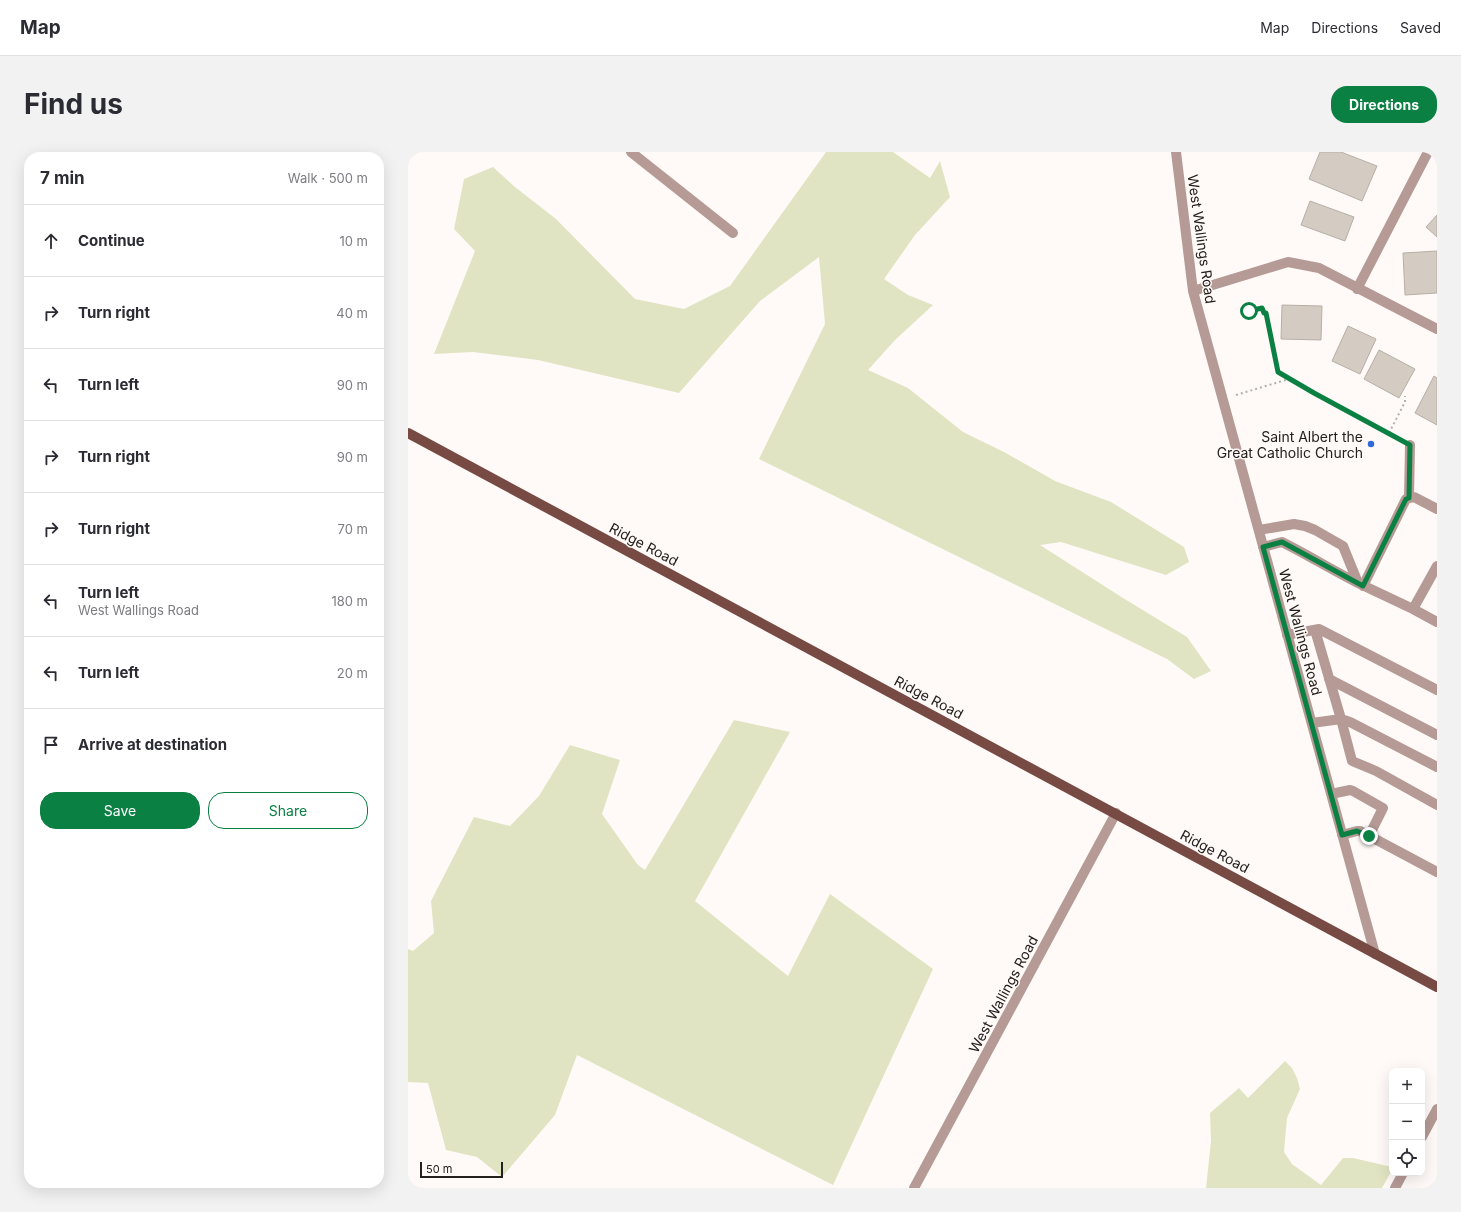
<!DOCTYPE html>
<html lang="en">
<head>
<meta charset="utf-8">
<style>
	:root { --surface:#fff; --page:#f2f2f3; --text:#2b2b33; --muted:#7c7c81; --line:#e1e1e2; --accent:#0b8043 }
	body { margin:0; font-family:Inter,sans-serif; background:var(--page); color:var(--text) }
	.controls { position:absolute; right:12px; bottom:12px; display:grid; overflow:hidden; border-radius:8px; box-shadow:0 4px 16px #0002 }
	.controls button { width:36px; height:36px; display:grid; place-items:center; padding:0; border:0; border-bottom:1px solid var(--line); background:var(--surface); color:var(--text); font:20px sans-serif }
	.scale { position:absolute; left:12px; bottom:10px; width:83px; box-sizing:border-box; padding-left:4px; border:2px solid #24201d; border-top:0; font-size:11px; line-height:14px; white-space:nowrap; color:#24201d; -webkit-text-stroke:3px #fffaf7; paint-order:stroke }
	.stop { position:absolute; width:12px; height:12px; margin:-9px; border:3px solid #0b8043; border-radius:50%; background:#fff }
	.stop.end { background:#0b8043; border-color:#fff; box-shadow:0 1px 4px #0008 }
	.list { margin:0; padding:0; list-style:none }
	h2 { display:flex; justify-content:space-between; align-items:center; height:52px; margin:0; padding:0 16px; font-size:17px }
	h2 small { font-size:13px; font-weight:400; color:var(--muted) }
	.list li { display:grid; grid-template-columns:26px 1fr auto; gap:12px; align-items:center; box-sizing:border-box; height:72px; padding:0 16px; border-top:1px solid var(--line) }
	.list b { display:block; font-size:15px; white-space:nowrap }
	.list p { margin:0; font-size:13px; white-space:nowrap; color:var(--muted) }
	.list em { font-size:13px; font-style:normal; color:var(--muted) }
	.actions { display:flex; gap:8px; padding:12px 16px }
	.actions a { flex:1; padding:9px 0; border:1px solid var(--accent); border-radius:16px; text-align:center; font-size:14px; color:var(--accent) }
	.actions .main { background:var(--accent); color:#fff }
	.icon { flex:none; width:22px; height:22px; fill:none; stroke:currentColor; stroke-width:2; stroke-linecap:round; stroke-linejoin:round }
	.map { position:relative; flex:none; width:1029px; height:1036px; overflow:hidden; border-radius:16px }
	header { display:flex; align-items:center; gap:24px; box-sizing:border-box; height:56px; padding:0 20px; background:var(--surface); border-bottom:1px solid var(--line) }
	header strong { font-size:19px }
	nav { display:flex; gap:22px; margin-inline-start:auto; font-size:14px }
	.intro { display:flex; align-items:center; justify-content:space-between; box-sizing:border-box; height:96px; padding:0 24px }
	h1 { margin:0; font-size:28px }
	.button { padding:10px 18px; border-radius:16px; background:var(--accent); color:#fff; font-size:14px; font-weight:700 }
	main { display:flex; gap:24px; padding:0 24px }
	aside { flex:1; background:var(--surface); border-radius:16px; box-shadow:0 4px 16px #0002 }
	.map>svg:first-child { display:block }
	.green { fill:#e1e4c2 }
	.building { fill:#d4cbc2; stroke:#b7afa6 }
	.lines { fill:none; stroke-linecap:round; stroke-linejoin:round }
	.path { stroke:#b5b0ad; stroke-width:2; stroke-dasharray:2 3; stroke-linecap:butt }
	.minor { stroke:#b59a95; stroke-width:10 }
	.major { stroke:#774b43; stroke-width:10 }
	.route { stroke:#0b8043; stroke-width:5 }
	.poi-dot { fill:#316ad9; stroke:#fffaf7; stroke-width:1.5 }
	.labels { text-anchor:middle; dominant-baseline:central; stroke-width:3; stroke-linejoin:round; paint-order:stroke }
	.street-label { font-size:14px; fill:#24201d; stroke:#fffaf7 }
	.poi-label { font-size:14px; fill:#24201d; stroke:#fffaf7; text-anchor:end }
</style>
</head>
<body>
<header>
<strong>Map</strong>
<nav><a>Map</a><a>Directions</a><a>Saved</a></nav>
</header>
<div class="intro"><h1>Find us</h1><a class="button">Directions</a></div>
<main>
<aside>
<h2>7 min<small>Walk · 500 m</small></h2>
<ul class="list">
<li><svg class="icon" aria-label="ahead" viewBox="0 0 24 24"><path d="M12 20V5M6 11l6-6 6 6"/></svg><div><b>Continue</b></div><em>10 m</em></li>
<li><svg class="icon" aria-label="right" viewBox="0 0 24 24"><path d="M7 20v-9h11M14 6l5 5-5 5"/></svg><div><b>Turn right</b></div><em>40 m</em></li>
<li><svg class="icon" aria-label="left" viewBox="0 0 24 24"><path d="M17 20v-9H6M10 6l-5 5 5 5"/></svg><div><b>Turn left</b></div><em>90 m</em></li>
<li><svg class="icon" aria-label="right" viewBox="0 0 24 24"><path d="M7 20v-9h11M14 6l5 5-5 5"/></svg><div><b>Turn right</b></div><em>90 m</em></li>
<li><svg class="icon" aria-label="right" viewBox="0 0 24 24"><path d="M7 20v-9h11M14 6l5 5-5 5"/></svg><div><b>Turn right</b></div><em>70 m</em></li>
<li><svg class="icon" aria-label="left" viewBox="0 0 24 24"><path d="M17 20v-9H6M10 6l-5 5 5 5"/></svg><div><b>Turn left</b><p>West Wallings Road</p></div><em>180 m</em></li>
<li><svg class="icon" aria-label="left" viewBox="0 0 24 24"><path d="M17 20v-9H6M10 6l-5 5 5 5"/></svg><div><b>Turn left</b></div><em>20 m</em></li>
<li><svg class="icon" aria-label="arrive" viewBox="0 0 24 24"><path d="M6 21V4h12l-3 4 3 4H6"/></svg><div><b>Arrive at destination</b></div></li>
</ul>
<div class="actions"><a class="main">Save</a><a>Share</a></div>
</aside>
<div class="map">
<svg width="1029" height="1036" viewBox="0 0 1029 1036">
	<rect width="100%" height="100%" fill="#fffaf7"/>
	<!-- green -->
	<path class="green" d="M418 0H485L522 26 532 9 542 45 507 83 476 127 500 143 525 153 487 188 460 218 500 236 555 280 596 300 647 329 703 350 776 395 781 410 758 423 653 390 632 393 715 446 779 485 803 519 786 527 759 507 351 307 417 172 411 105 352 149 271 241 130 208 65 200 26 202 67 99 46 77 56 27 85 15 107 35 148 67 227 147 276 157 322 134Z
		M326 568 382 580 287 749 380 824 422 742 525 817 425 1033 169 903 147 963 94 1025 69 1005 38 998 20 931 0 930V797L5 799 26 781 23 749 66 665 102 674 131 644 162 593 212 608 194 662 230 713 237 718Z
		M877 909 884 916 889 926 892 937 879 966 876 1000 884 1012 913 1033 935 1006H945L984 1015V1018L974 1036H798L803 989 802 961 831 936 840 946Z"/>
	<!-- building -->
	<path class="building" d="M912 0H933L969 14 954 49 901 27Z
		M902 49 946 65 937 89 893 73Z
		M1029 63V85L1018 75Z
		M1029 99V141L997 143 995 101Z
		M874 153 914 154 913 188 873 187Z
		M940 174 968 187 952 222 924 209Z
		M971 198 1007 217 991 246 956 227Z
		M1026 224 1029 226V273L1007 261Z"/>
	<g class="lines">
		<!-- path -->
		<path class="path" d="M841 159 854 156 856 161H858L870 220 906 241 994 288
			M828 243 881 227
			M981 281 997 250V244"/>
		<!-- minor -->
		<path class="minor" d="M223 0 325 81
			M768 0 785 139 967 802
			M949 137 1020 0
			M785 139 880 110 911 116 1029 177
			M1001 346 1002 293
			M851 378 886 372 897 374 907 378 935 394 950 431 1005 457 1029 470
			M855 395 874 390C900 403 924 418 950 431
			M955 434 998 347 1006 345 1029 357
			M1005 457 1029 414
			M879 483 911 477 1029 538
			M921 527 1029 583
			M933 567 944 609 968 619 1029 653
			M933 567 942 570 1029 615
			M904 571 933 567 907 478
			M923 642 942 638 945 639 975 656 961 684
			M934 683 949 679H952L1029 720
			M1014 985 1029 957
			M506 1036 708 661
			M987 1036 995 1021"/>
		<!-- major -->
		<path class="major" d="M0 281 1029 835"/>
	</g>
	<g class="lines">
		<!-- route -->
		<path class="route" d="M841 159 854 156 856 161H858L870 220 906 241 1002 293 1001 346 998 347 955 434 874 390 855 395 934 683 949 679 961 684"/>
	</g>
	<!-- markers -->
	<circle class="poi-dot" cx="963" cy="292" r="4"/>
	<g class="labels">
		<!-- street labels -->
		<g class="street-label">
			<text transform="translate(794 87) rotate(82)">West Wallings Road</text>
			<text transform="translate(236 392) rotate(28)">Ridge Road</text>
			<text transform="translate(893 480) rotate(75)">West Wallings Road</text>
			<text transform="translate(521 545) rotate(28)">Ridge Road</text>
			<text transform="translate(807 699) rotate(28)">Ridge Road</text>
			<text transform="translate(595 842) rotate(-62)">West Wallings Road</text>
		</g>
		<!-- poi labels -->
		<g class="poi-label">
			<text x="955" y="284">Saint Albert the<tspan x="955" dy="16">Great Catholic Church</tspan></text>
		</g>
	</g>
</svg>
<div class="controls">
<button>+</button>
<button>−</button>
<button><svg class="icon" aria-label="locate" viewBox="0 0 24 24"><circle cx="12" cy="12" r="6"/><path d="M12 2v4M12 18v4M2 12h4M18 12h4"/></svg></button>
</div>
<div class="scale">50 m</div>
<div class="stop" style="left:841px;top:159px"></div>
<div class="stop end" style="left:961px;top:684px"></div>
</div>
</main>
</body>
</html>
